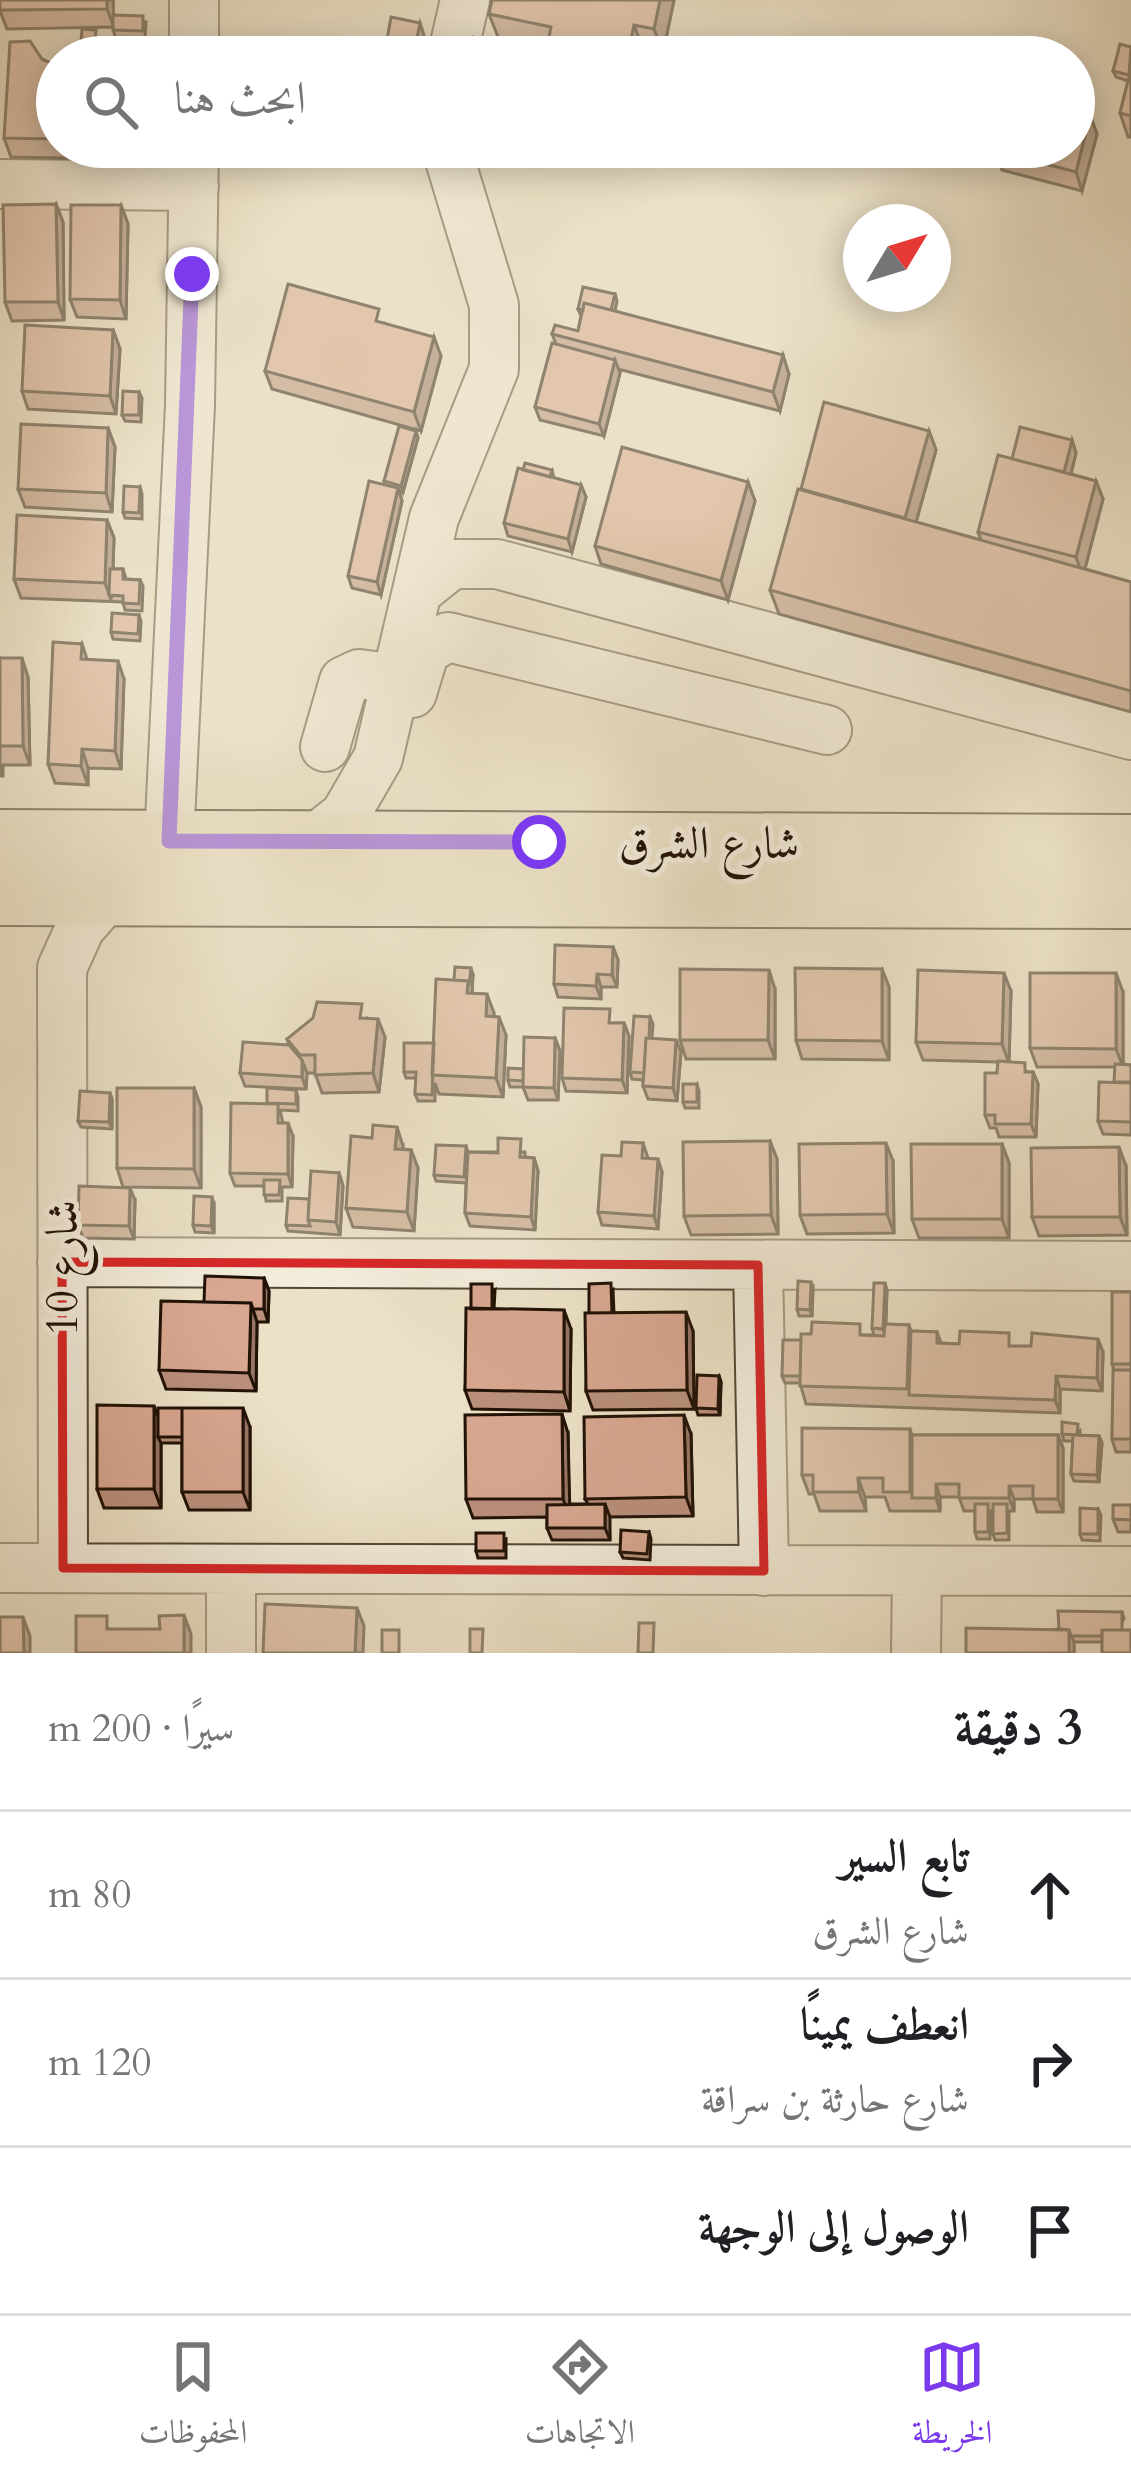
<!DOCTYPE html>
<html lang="ar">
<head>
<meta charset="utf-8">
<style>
	:root { --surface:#fff; --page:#f2f2f2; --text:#202124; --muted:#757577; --line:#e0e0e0; --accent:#7c3aed }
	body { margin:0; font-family:Cardo,Amiri,serif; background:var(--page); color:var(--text); direction:rtl }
	.compass { position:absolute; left:843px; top:204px; width:108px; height:108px; border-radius:50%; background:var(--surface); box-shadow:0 6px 30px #0003; rotate:52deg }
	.stop { position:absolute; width:36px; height:36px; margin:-27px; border:9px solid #7c3aed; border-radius:50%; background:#fff }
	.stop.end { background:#7c3aed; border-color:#fff; box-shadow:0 3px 12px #0008 }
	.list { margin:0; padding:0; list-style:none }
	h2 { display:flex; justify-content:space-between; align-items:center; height:156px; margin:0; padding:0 48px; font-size:51px }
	h2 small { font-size:39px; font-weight:400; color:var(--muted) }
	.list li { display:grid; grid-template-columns:78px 1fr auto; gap:36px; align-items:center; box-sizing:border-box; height:168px; padding:0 48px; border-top:3px solid var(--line) }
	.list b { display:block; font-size:45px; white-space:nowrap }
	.list p { margin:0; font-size:39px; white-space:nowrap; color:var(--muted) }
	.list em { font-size:39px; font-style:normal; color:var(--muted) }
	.icon { flex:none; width:66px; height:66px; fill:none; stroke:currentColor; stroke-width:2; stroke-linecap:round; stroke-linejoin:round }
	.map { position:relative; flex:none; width:1131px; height:1653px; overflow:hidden; direction:ltr }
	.search { position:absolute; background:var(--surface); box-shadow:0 6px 30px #0003; left:36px; right:36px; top:36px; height:132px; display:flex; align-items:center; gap:30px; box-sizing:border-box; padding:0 42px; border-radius:66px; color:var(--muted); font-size:45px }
	.sheet { height:660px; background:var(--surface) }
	nav { display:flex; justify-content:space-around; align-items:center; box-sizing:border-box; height:168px; border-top:3px solid var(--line); background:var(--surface); font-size:33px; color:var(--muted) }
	nav a { display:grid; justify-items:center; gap:6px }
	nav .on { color:var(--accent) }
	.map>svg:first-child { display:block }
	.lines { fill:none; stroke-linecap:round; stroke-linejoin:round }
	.minor-casing { stroke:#544636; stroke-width:52 }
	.major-casing { stroke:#211206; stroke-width:64 }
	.minor { stroke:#f2ecdb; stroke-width:48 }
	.major { stroke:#ebe1c7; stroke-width:60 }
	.wall { fill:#ba907d; stroke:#211206; stroke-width:3 }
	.shaded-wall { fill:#977566; stroke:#211206; stroke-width:3 }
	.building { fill:#d8a791; stroke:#211206; stroke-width:3 }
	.route { stroke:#7c3aed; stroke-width:15 }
	.marked { fill:none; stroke:#d62828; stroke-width:9; stroke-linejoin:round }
	.labels { text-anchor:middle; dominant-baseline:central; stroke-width:10; stroke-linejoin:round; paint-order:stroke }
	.street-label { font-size:45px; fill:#211206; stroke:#f2ecdb }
</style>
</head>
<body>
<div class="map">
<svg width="1131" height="1653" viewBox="0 0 1131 1653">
	<rect width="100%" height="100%" fill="#ebe1c7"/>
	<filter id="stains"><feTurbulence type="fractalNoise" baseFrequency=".00167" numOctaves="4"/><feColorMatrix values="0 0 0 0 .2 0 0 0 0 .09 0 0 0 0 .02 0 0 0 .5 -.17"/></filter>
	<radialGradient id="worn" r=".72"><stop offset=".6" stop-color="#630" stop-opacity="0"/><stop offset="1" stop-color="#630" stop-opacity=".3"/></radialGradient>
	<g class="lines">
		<!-- minor casing -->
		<g class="minor-casing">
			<path id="minor" d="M194 0V57
				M452 57 465 0
				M0 184 194 186
				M418 591 452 564H497L1131 735
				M412 693 425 650 448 637 827 730
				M325 747 344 681 359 674 398 679
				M169 841 190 405 194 147
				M311 842 345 815 378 758 434 518 494 369V305L446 147
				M62 1262 1131 1266
				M758 1265 764 1571
				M0 1568 1131 1571
				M63 1568 62 968 80 928 109 895
				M231 1653V1569
				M916 1653 917 1572"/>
		</g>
		<!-- major casing -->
		<g class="major-casing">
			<path id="major" d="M0 840 1131 845
				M0 895 1131 898"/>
		</g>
		<!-- minor -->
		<use href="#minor" class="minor"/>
		<!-- major -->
		<use href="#major" class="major"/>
	</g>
	<!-- wall -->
	<path class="wall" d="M0 0H113V15L146 22 145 38 115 37 113 27 7 29 0 11Z
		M674 0 663 53 643 49 641 57H551L547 48 498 37 489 14Z
		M1131 47V137H1128L1120 113 1128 81 1116 77 1113 71Z
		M42 59 57 66V147H118V159L11 157 4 138Z
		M1090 115 1097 134 1082 191 1002 170 996 151Z
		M56 204 63 222 64 320 12 321 5 302Z
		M121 205 128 224 126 319 77 317 70 299Z
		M615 294 617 301 615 311 789 374 780 411 618 369 620 373 604 436 540 420 535 407 556 344 552 334 578 331 581 316 578 309Z
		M384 323 441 356 421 431 272 389 265 371Z
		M113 330 120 349 116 414 28 409 22 391Z
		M139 392 142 398 141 422 125 421 122 415Z
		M108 428 115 447 112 512 25 507 18 489Z
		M416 431 418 438 403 492 399 491 402 501 381 595 352 588 348 576 385 485 384 481Z
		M929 431 936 450 916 522 981 540 978 532 1012 459 1072 440 1076 453 1071 474 1096 481 1103 499 1085 569 1131 582V712L779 614 770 590Z
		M552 470 554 478 581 485 586 497 572 552 508 536 504 523Z
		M748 482 755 501 728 600 601 564 595 546Z
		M140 487 142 494V519L125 518 123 512Z
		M107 520 114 538 113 569H123L126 579 140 580 143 586 142 611 125 610 123 602 21 598 14 579Z
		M139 615 141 621 140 641 113 639 111 632Z
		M82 644 87 659 124 679 121 769 88 768V785L55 783 48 764Z
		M0 658 28 677 30 765H3V776H0Z
		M613 947 618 960 617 987H601V999L558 997 554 984Z
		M882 969 889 987V1060L802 1059 796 1040Z
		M473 975 472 993 494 1013V1016L506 1035 503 1097 439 1094 435 1083V1101H418L415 1094 416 1078H406L404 1072 434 1043 454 980Z
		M775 989V1059H686L680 1040Z
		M1011 991 1009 1062 1028 1072H1033L1038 1084 1036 1137H999L996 1128H990L985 1115 997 1073 998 1062 923 1060 916 1042Z
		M1123 992V1064L1131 1065V1135L1103 1134 1098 1121 1115 1082V1067H1037L1030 1048Z
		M650 1017 653 1024 652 1038 681 1052 677 1101 648 1099 643 1086V1080L632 1079 630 1072Z
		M367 1018 385 1037 379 1092 322 1093 315 1073H307L306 1089 245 1086 240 1073 289 1045 287 1039Z
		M614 1023H624L629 1036 627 1093 566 1091 562 1078Z
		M555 1038 560 1051 558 1100H528L523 1087H510L508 1080 523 1069Z
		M697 1084 699 1091V1108H685L683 1102Z
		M194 1088 201 1107V1188L123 1187 117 1168Z
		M296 1090 298 1097V1111L280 1110 283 1123 293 1136 292 1187H282V1201H266L264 1186H235L230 1173 268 1104Z
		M110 1093 112 1099V1129L81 1127 78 1121Z
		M770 1141 777 1159 778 1234 691 1235 684 1216Z
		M643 1143 648 1158 662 1172 658 1229 602 1225 598 1212 621 1156Z
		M1002 1144 1009 1163V1238H919L912 1219Z
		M403 1146V1149L411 1150 418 1168 414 1231 353 1227 346 1208Z
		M466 1146 468 1152H525V1157L534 1158 538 1171 535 1230 470 1226 465 1213 466 1183 436 1181 434 1175Z
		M893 1161 894 1233 807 1234 800 1215Z
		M1126 1166 1127 1235 1039 1236 1032 1217Z
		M339 1173 343 1186 340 1235 288 1231 286 1225 309 1199Z
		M135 1200 134 1239 83 1238 78 1225Z
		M214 1204V1233L195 1232 193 1225Z
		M264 1278 269 1291 268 1322H257L256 1391 166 1389 159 1370 204 1302Z
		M813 1288 812 1316H799L797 1309Z
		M495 1290 494 1309 571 1329 570 1411 472 1409 465 1390 471 1309Z
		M613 1290 614 1313 693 1331 694 1409 593 1410 586 1391 589 1313Z
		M887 1290 886 1324 909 1325 911 1331 937 1332 941 1343 1103 1352 1102 1391 1060 1389V1413L806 1404 800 1383H785L782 1376 801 1340 811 1334 874 1335 872 1328Z
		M1131 1292V1452H1116L1112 1439 1114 1370 1112 1364Z
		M719 1376 721 1382 720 1415H698L696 1408Z
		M158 1418 250 1427V1510H189L182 1492V1443H161V1508H104L97 1489Z
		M910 1429 912 1435H1058L1063 1448V1512H1037L1033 1499H1014V1511H1009V1540H995L993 1534V1511H990V1539H977L975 1532V1511H964L959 1497H940V1511H890L885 1497H865L866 1511H820L814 1494H809L802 1475Z
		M1080 1430V1436H1099L1102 1443 1099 1482 1074 1481 1071 1474 1073 1441H1064L1062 1434Z
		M568 1433 569 1504H588L585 1499 691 1434 693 1516 609 1517 610 1540H552L547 1528V1517L473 1518 466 1499Z
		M1131 1505V1532H1118L1113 1519Z
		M1098 1509 1101 1515 1100 1541 1082 1540 1080 1534Z
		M649 1532 651 1539 650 1560 623 1558 620 1552Z
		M506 1539V1558H478L476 1551Z
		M1122 1612 1124 1619 1102 1642H1074V1653H966Z"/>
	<!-- shaded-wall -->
	<path class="shaded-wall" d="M107 0H113L114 27 107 9Z
		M660 0H674L663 53 654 29Z
		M420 23 424 35 420 57H413Z
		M634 25 643 49 641 57H635L630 44Z
		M604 38 611 57H600Z
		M501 43 505 55V57H498Z
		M1090 115 1097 134 1082 191 1076 172Z
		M56 204 63 222 64 320 58 302Z
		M121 205 128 224 126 319 120 300Z
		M113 330 120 349 116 414 110 396Z
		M434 337 441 356 421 431 414 412Z
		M783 355 789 374 780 411 773 392Z
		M615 360 620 373 604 436 599 424Z
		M108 428 115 447 112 512 106 493Z
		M416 431 418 438 403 492 401 486Z
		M929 431 936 450 912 537 905 518Z
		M1072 440 1076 453 1067 490 1063 477Z
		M1096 481 1103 499 1083 576 1076 557Z
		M748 482 755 501 728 600 721 581Z
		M581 485 586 497 572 552 568 539Z
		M398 488 402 501 381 595 377 582Z
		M107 520 114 538 112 596 109 595 112 602 105 583Z
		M22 658 28 677 30 765 23 746Z
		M118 661 124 679 121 769 115 751Z
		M82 749 88 768V785L81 766Z
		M613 947 618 960 617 987 612 975Z
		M471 968 473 975 472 991 475 999 467 993Z
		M882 969 889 987V1060L882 1041Z
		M769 970 775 989V1059L768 1040Z
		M1004 973 1011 991 1009 1063 1002 1044Z
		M1116 973 1123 992V1067L1116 1049Z
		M597 974 601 987V999L596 986Z
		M487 994 494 1013 493 1035 486 1016Z
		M499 1017 506 1035 503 1097 496 1078Z
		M378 1019 385 1037 379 1092 373 1073Z
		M624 1023 629 1036 627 1093 622 1080Z
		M555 1038 560 1051 558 1100 554 1088Z
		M676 1040 681 1052 677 1101 673 1088Z
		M302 1060 307 1073 306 1089 302 1077Z
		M1033 1072 1038 1084 1036 1137 1031 1124Z
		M194 1088 201 1107V1188L194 1169Z
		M110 1093 112 1099V1129L109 1122Z
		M288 1123 293 1136 292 1187 288 1174Z
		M397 1127 403 1146 402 1168 395 1149Z
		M770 1141 777 1159 778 1234 771 1215Z
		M886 1143 893 1161 894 1233 887 1214Z
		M1002 1144 1009 1163V1238L1002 1219Z
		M1119 1147 1126 1166 1127 1235 1120 1217Z
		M411 1150 418 1168 414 1231 407 1212Z
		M534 1158 538 1171 535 1230 531 1217Z
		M658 1159 662 1172 658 1229 654 1216Z
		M339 1173 343 1186 340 1235 336 1222Z
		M130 1188 135 1200 134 1239 129 1226Z
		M212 1197 214 1204V1233L211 1226Z
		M264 1278 269 1291 268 1322 264 1309Z
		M811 1282 813 1288 812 1316 810 1310Z
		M885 1283 887 1290 885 1335 883 1329Z
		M251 1303 257 1322 256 1391 249 1373Z
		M564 1310 571 1329 570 1411 564 1392Z
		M686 1312 693 1331 694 1409 687 1390Z
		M1098 1339 1103 1352 1102 1391 1097 1378Z
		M719 1376 721 1382 720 1415 718 1409Z
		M1056 1376 1060 1389V1413L1055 1400Z
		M154 1406 161 1424 158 1437 161 1443V1508L154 1489Z
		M243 1408 250 1427V1510L243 1492Z
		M562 1414 568 1433 570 1517 563 1499Z
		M684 1415 691 1434 693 1516 686 1497Z
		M1058 1435 1063 1448V1512L1058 1499Z
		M1099 1436 1102 1443 1099 1482 1097 1475Z
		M858 1478 865 1497 866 1511 859 1492Z
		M936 1484 940 1497V1511L936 1498Z
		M1009 1486 1014 1499V1511L1009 1498Z
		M605 1504 610 1517V1540L605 1528Z
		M357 1608 364 1626 363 1653H355Z
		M184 1615 191 1634V1653H184Z
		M23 1617 30 1636V1653H24Z
		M1069 1630 1074 1642V1653H1069Z"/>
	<!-- building -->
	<path class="building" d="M0 0H107V9L0 10Z
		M492 0H660L654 29 634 25 630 44 604 38 600 57 547 47 551 27 489 14Z
		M113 15 143 16V31L113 30Z
		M391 17 420 23 413 57H384Z
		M82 29 96 30 94 57H80Z
		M473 37 501 43 498 57H469Z
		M30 41 42 59 57 66V139L4 138 10 42Z
		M1120 44 1131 47 1129 75 1113 71Z
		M1131 69V116L1120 113Z
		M1074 111 1090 115 1076 172 996 151 997 147H1074Z
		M56 204 58 302H5L3 205Z
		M71 205H121L120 300 70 299Z
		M288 284 379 309 376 321 434 337 414 412 265 371Z
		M583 287 615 294 611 310 584 303 583 310 578 309Z
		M584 303 783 355 773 392 552 334 555 325 578 331Z
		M25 325 113 330 110 396 22 391Z
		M552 343 615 360 599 424 535 407Z
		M123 391 139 392V415H122Z
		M824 402 929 431 905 518 801 489Z
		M21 424 108 428 106 493 18 489Z
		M399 426 416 431 401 486 384 481Z
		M1020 427 1072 440 1064 472 1012 459Z
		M622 447 748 482 721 581 595 546Z
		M998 455 1096 481 1076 557 978 532Z
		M525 463 552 470 550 477 523 470Z
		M518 468 581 485 568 539 504 523Z
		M369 481 398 488 377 582 348 576Z
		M124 486 140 487 139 513 123 512Z
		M798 489 1131 582V691L770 590Z
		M17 515 107 520 105 583 14 579Z
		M110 569H123V579L140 580 139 604 123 603V596L109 595Z
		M112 613 139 615 138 634 111 632Z
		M53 642 82 644 81 659 118 661 115 751 82 749 81 766 48 764Z
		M0 658H22L23 746H0Z
		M555 945 613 947 612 975 597 974 596 986 554 984Z
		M455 967 471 968 469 985 468 981 454 980Z
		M795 968 882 969V1041L796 1040Z
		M680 969 769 970 768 1040H680Z
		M918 970 1004 973 1002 1044 916 1042Z
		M1030 973H1116V1049L1030 1048Z
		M436 979 468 981 467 993 487 994 486 1016 499 1017 496 1078 432 1075Z
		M317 1002 362 1004 360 1018 378 1019 373 1073 315 1075V1055H300L287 1039 313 1018Z
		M564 1008 610 1009 609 1023H624L622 1080 562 1078Z
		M634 1016 650 1017 649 1038H646L644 1073 630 1072Z
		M524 1037 555 1038 554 1088 523 1087Z
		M646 1038 676 1040 673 1088 643 1086Z
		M243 1042 289 1045 302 1060V1077L240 1073Z
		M404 1043H434L432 1095 415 1094 416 1072H404Z
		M998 1061 1025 1063V1072H1033L1031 1124H995V1115H985V1073H997Z
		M1115 1064 1131 1065V1082H1114Z
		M508 1068 523 1069V1081L508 1080Z
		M1099 1082 1131 1083V1122L1098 1121Z
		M683 1084H697V1102H683Z
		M117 1088H194V1169L117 1168Z
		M267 1088 296 1090V1104L267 1103Z
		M80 1091 110 1093 109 1122 78 1121Z
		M231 1103 278 1104V1123H288V1174L230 1173Z
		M373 1125 397 1127 395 1149 411 1150 407 1212 346 1208 351 1136 372 1138Z
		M498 1138 521 1139 520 1157 534 1158 531 1217 465 1213 468 1152 498 1153Z
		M770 1141 771 1215 684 1216 683 1142Z
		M622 1142 643 1143 642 1158 658 1159 654 1216 598 1212 602 1155 621 1156Z
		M886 1143 887 1214 800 1215 799 1144Z
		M911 1144H1002V1219H912Z
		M436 1145 466 1146 464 1177 434 1175Z
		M1119 1147 1120 1217H1032L1031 1148Z
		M311 1171 339 1173 336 1222 308 1220Z
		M264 1180H280L279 1195H264Z
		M79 1186 130 1188 129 1226 78 1225Z
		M194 1196 212 1197 211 1226 193 1225Z
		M288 1198 309 1199 308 1220 310 1226 286 1225Z
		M205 1276 264 1278V1309H253L251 1303 204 1302Z
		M798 1281 811 1282 810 1310 797 1309Z
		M611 1283 612 1313H589V1284Z
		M874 1283H885L883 1329 872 1328Z
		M471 1284H492V1309H471Z
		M1112 1292H1131V1364H1112Z
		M161 1301 251 1303 249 1373 159 1370Z
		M466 1308 564 1310V1392L465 1390Z
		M686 1312 687 1390 586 1391 585 1313Z
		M812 1322 860 1324V1335L884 1336 885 1324 909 1325 907 1389 800 1386 801 1334H811Z
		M911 1331 937 1332V1343L959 1344 960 1331 1009 1333V1346H1031L1032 1333 1098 1339 1097 1378 1056 1376 1055 1400 909 1395Z
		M783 1340H801L800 1376H782Z
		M1113 1370H1131V1439H1112Z
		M697 1375 719 1376 718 1409 696 1408Z
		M97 1405 154 1406V1489H97Z
		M158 1408H187H182V1437H158Z
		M182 1408H243V1492H182Z
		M562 1414 563 1499H466L465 1415Z
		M684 1415 686 1497 585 1499 584 1417Z
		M1062 1422 1078 1424 1077 1435 1062 1434Z
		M802 1428 910 1429V1492H883V1478H858L859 1492H813V1475H802Z
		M912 1435H1058V1499H1033V1486H1009V1498H959V1484H936V1498H912Z
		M1073 1435 1099 1436 1097 1475 1071 1474Z
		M605 1504V1528H547V1505Z
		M975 1504H988V1532H975Z
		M993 1504H1007V1533L993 1534Z
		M1113 1505H1131V1520L1113 1519Z
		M1080 1508 1098 1509V1534H1080Z
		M621 1530 649 1532 647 1554 620 1552Z
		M476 1533H504V1551H476Z
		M265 1604 357 1608 355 1653H263Z
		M1058 1611 1122 1612V1630H1102V1636H1071L1069 1630 1059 1629Z
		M184 1615V1653H76V1616H107V1629H160L159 1616Z
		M0 1617H23L24 1653H0Z
		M639 1623H654L653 1653H638Z
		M966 1628 1069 1630V1653H966Z
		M470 1629H483L482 1653H470Z
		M382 1630H399V1653H382Z
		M1102 1630H1131V1653H1102Z"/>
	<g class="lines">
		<!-- route -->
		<path class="route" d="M192 274 169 841 539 842"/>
	</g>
	<!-- marked area -->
	<path d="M0 0H1131V1653H0ZM62 1262 758 1265 764 1571 63 1568Z" fill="#ebe1c7" fill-opacity=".55" fill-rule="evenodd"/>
	<path class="marked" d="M62 1262 758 1265 764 1571 63 1568Z"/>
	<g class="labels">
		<!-- street labels -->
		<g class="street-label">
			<text x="709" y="843">شارع الشرق</text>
			<text transform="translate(62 1268) rotate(-90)">شارع 10</text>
		</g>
	</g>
	<rect width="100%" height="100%" filter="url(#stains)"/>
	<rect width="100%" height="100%" fill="url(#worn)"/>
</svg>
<svg class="compass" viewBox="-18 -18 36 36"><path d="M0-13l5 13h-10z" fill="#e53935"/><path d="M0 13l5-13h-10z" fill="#757577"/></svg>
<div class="stop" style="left:539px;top:842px"></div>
<div class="stop end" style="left:192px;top:274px"></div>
<div class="search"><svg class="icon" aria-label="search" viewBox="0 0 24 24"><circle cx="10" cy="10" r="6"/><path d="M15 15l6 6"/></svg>ابحث هنا</div>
</div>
<section class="sheet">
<h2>3 دقيقة<small>سيرًا · 200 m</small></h2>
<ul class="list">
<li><svg class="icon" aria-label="ahead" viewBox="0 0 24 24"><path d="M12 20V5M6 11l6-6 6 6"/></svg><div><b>تابع السير</b><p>شارع الشرق</p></div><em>80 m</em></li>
<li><svg class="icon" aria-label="right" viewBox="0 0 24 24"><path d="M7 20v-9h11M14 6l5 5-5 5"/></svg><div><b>انعطف يمينًا</b><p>شارع حارثة بن سراقة</p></div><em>120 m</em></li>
<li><svg class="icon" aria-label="arrive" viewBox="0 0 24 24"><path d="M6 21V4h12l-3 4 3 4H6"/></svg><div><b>الوصول إلى الوجهة</b></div></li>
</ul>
</section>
<nav>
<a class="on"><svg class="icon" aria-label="map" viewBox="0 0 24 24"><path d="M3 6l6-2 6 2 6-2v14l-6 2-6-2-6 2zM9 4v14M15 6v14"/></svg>الخريطة</a>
<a><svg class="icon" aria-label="directions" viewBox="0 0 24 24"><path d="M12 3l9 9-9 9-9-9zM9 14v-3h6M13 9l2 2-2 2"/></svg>الاتجاهات</a>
<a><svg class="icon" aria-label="saved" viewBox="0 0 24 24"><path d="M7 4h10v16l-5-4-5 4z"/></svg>المحفوظات</a>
</nav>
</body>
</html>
